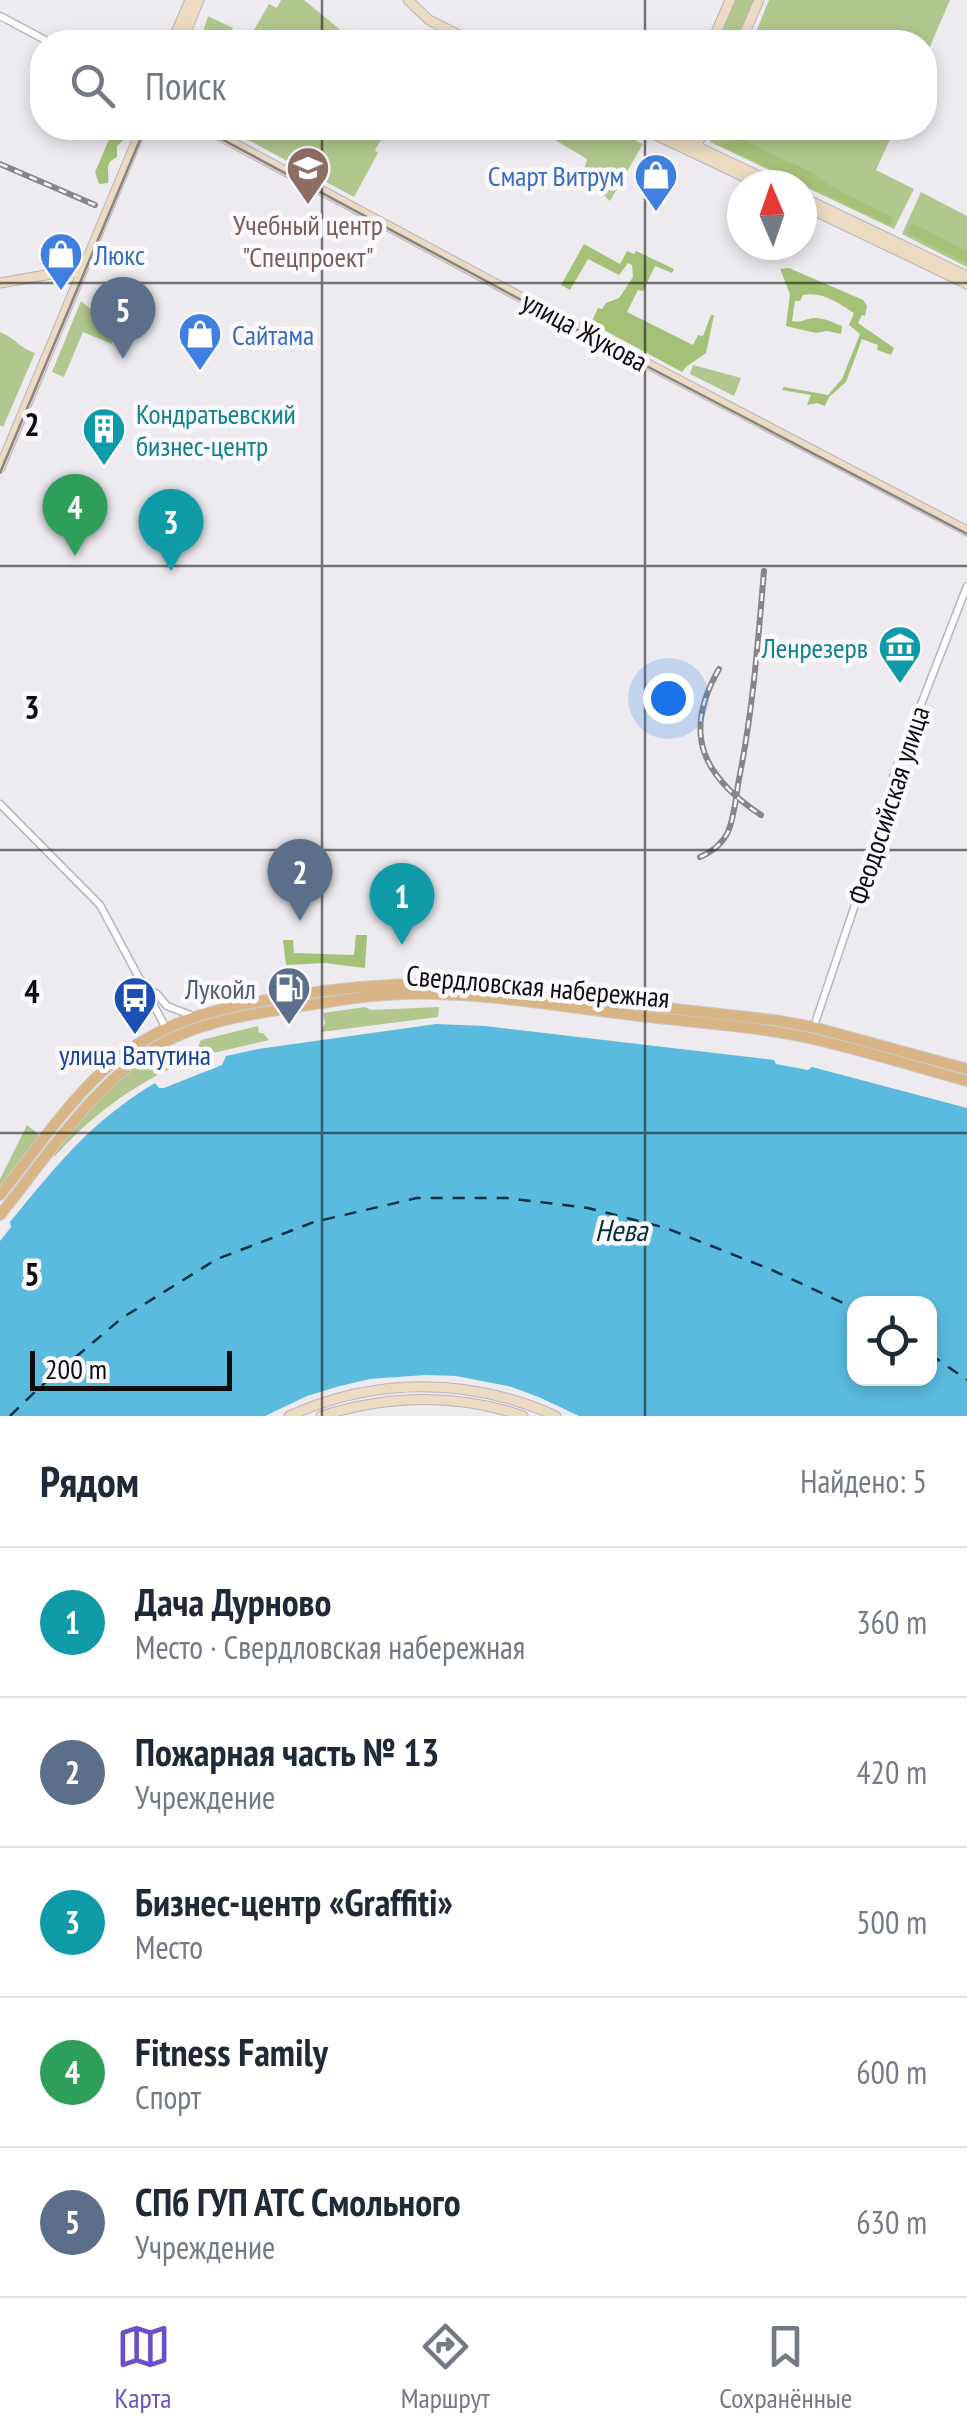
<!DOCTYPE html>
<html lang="ru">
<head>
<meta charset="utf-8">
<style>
	:root { --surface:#fff; --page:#f6f6f7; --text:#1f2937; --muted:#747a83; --line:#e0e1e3; --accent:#6b4fc9 }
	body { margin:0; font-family:"PT Sans Narrow",sans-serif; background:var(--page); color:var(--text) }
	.controls { position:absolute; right:30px; bottom:30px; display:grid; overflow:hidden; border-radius:20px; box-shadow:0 5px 15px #0003 }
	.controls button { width:90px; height:90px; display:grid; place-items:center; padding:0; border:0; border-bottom:2px solid var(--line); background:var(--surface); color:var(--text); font:50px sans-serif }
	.compass { position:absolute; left:727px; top:170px; width:90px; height:90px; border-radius:50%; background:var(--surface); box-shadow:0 5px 15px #0003; rotate:358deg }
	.scale { position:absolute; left:30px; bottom:25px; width:202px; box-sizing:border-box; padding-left:10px; border:5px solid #0d0c0e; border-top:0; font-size:28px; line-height:35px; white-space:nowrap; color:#0d0c0e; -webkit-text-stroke:8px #fbf9fe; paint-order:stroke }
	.you { position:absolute; left:668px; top:698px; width:35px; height:35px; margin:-25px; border:8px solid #fff; border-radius:50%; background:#1a73e8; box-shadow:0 0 0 15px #1a73e833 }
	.badge { display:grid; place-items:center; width:65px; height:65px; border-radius:50%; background:var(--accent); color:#fff; font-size:32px; font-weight:700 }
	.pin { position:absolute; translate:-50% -82px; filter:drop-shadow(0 2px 5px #0008) }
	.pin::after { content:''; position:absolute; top:52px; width:35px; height:30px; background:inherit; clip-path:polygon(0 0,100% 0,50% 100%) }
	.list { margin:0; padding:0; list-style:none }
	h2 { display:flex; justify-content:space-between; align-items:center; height:130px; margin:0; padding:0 40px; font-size:42px }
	h2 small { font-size:32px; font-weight:400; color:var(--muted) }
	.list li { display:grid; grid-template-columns:65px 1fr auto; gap:30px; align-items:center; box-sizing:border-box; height:150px; padding:0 40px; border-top:2px solid var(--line) }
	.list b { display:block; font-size:38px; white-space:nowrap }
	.list p { margin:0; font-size:32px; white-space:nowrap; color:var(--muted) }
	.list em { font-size:32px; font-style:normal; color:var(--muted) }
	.icon { flex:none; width:55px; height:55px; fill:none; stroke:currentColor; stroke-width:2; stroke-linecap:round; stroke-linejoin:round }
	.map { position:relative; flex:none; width:967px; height:1416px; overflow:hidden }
	.search { position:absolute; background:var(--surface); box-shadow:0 5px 15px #0003; left:30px; right:30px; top:30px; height:110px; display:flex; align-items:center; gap:25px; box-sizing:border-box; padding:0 35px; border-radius:40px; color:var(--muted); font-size:38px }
	.sheet { height:880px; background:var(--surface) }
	nav { display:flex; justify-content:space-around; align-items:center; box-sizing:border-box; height:140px; border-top:2px solid var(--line); background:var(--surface); font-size:28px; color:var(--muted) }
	nav a { display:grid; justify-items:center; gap:5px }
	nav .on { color:var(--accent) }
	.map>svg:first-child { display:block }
	.green { fill:#b1c78e }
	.forest { fill:#a5c177 }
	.water { fill:#5bbbdf; fill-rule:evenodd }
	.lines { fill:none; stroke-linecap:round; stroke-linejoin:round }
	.ferry { stroke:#01303e; stroke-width:2.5; stroke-dasharray:12 10; stroke-linecap:butt }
	.street-casing { stroke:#b8b5ba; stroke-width:9 }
	.secondary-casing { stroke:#b8b5ba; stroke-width:11 }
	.primary-casing { stroke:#cacaca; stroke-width:12 }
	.street { stroke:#fff; stroke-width:6 }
	.secondary { stroke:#ecdac2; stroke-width:9 }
	.primary { stroke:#d9b585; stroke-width:10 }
	.tram { stroke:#878588; stroke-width:2.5 }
	.rail-casing { stroke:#878588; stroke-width:6 }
	.rail { stroke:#fbf9fe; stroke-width:2.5; stroke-dasharray:8; stroke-linecap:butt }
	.grid { fill:none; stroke:#0d0c0e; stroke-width:2.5; stroke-opacity:0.55 }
	.labels { text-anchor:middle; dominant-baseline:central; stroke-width:9; stroke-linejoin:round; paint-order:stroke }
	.shop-label { font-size:28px; fill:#366cbe; stroke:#fbf9fe; text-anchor:start }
	.education-label { font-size:28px; fill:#785e54; stroke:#fbf9fe }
	.street-label { font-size:28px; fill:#0d0c0e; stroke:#fbf9fe }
	.culture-label { font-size:28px; fill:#0d838f; stroke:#fbf9fe; text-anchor:start }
	.service-label { font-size:28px; fill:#4e5e75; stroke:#fbf9fe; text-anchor:end }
	.transit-label { font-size:28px; fill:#164399; stroke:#fbf9fe }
	.water-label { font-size:30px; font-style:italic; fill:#01303e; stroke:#fbf9fe }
	.grid-label { font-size:32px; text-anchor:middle; font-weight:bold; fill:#0d0c0e; stroke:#fbf9fe; stroke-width:9; stroke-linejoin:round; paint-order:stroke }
</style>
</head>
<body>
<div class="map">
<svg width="967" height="1416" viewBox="0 0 967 1416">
	<rect width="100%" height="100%" fill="#eeebf0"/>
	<!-- green -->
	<path class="green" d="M281 0H304L349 37 351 42H247L269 4 277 8Z
		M734 0H756L737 42H716Z
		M769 0H950L925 58 924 42H752Z
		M208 16 233 28 228 42H191L195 33 202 35Z
		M226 128H388L375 150 378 153 354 197Z
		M544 128H609L643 144 610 201 579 173 585 167 587 159 555 140Z
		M716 128H895L876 170 914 189 894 229 710 142Z
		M921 192 967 216V267L902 234Z
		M81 301 94 312 121 324 112 344 83 332 64 377 52 372Z
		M0 332C15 338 18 347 35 353L3 427 0 425Z
		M693 365 741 378 734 396 690 374Z
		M365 1007 371 1010 439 1007 438 1017 321 1032 325 1023 323 1013Z
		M258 1026 259 1033H263L269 1040 201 1056 198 1047 201 1040Z
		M163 1048 172 1068C127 1089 88 1119 55 1156L52 1155 94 1104 123 1075Z
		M27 1125 38 1134 39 1140 0 1188V1179Z"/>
	<!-- forest -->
	<path class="forest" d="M114 128H118L126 137 117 146V157C103 164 110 171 108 183L99 184 95 172Z
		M741 139 809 171 834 188 894 218 890 225 720 145Z
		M912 223 967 251V264L907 233Z
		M584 244 620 264 627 251 634 254 636 251 674 269 672 273 655 266 643 291 638 290 627 312 693 345 698 335 703 336 711 315H714L706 353 686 367 682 372 591 323 598 308 602 309 606 303 619 298 633 277 632 265 628 263 619 275 588 259 570 290 561 285Z
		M789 268 863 300 867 306 865 316 862 315 858 323 894 348 891 355 877 350 878 345 862 339 846 382 829 397 825 406 817 403 807 405 811 395 782 390 784 387 828 395 842 379 860 334 849 325 854 313C838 303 823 291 803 295L800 301H795L792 321C802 323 804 319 813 318 823 317 834 323 842 326L841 334 827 331 816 333 786 326 790 294 780 269Z
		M356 935H367L365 968 325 963 286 965 283 940H293L294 953 354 955Z"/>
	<!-- water -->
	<path class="water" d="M436 1024 485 1026 774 1060 776 1064 808 1070 812 1067 967 1108V1416H579L541 1398 512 1387 456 1376 425 1375 370 1379 340 1386 307 1396 265 1416H0V1241L11 1227 10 1222C57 1165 90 1122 155 1083L159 1088H164L222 1065 226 1056 258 1049ZM854 1304H930V1378H854Z"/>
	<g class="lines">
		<!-- ferry -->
		<path class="ferry" d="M930 1354 967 1380
			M10 1416 39 1388 122 1318 217 1259 314 1222 417 1198H507L588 1208 666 1228 772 1270 854 1308"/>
		<!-- street casing -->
		<g class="street-casing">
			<path id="street" d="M0 16 49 42
				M0 804 100 905 167 1030
				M145 988 156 993 167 1006 193 1016
				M814 1026 862 884 894 774 967 586"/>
		</g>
		<!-- secondary casing -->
		<g class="secondary-casing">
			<path id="secondary" d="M408 0 429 20 473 42
				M172 42 190 0
				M182 42 199 0
				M712 42 730 0
				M741 42 759 0
				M205 128 554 315 967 531
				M641 128 761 185
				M658 128 778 185
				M695 150 705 128
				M802 197 967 276
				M802 205 967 284
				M0 283 68 271 81 274
				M0 468 142 128
				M289 1416C375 1377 470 1377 556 1416
				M321 1416C388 1395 456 1393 523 1416"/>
		</g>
		<!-- primary casing -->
		<g class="primary-casing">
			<path id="primary" d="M0 1195C33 1154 64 1107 103 1071 158 1020 219 1007 291 996 344 987 396 983 450 984L774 1020 813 1027 967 1069
				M0 1215C46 1158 91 1087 154 1048 193 1024 240 1016 284 1009 324 1003 364 995 405 994 483 992 562 1007 640 1016 697 1023 756 1026 813 1039 865 1051 916 1067 967 1081"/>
		</g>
		<!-- street -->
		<use href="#street" class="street"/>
		<!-- secondary -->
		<use href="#secondary" class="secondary"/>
		<!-- primary -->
		<use href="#primary" class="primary"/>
		<!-- tram -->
		<path class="tram" d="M201 128 553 317 967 534
			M0 473 145 128"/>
		<!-- rail casing -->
		<g class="rail-casing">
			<path id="rail" d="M0 164 95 205
				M719 669C682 733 702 776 761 815
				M700 857C712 852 722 844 728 832 735 815 736 796 739 779 753 710 758 641 764 571"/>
		</g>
		<!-- rail -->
		<use href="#rail" class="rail"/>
	</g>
	<!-- grid -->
	<path class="grid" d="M322 0V42M645 0V42M322 128V1416M645 128V1416M0 283H967M0 566H967M0 850H967M0 1133H967"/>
	<!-- icons -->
	<defs>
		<g id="university-pin" transform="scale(2.25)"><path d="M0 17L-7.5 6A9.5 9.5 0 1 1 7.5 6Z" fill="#8d6e63" stroke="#fbf9fe"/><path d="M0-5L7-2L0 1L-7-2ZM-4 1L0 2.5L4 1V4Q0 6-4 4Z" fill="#fff"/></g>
		<g id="shop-pin" transform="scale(2.25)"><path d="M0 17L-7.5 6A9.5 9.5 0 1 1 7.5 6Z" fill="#3f7fe0" stroke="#fbf9fe"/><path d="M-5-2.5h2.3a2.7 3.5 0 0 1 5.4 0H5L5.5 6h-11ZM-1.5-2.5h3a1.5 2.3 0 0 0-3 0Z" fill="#fff"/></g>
		<g id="building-pin" transform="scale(2.25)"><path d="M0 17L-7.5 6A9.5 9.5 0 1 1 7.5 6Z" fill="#0f9aa8" stroke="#fbf9fe"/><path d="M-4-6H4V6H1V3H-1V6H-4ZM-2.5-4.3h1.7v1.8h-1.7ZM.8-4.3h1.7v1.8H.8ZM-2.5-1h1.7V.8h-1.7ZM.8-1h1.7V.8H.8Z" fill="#fff"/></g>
		<g id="museum-pin" transform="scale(2.25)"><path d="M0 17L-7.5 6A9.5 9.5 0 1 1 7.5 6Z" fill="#0f9aa8" stroke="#fbf9fe"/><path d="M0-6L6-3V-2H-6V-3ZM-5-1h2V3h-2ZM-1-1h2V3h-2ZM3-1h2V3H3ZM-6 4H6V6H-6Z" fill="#fff"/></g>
		<g id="fuel-pin" transform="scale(2.25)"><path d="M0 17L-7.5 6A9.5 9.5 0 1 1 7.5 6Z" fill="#5c6f8a" stroke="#fbf9fe"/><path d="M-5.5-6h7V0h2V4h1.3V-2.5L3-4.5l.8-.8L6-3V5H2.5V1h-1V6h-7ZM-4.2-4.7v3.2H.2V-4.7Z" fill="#fff"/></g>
		<g id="bus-pin" transform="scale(2.25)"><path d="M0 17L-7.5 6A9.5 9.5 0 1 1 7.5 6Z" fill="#1a4fb4" stroke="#fbf9fe"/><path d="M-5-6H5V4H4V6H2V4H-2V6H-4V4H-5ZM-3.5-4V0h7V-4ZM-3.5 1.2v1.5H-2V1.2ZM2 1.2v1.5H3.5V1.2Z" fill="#fff"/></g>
	</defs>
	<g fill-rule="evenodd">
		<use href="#university-pin" x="308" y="168"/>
		<use href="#shop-pin" x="656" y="175"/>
		<use href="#shop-pin" x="61" y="254"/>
		<use href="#shop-pin" x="200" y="334"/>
		<use href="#building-pin" x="104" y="429"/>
		<use href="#museum-pin" x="900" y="647"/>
		<use href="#fuel-pin" x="289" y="988"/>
		<use href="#bus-pin" x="135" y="998"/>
	</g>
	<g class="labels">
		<!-- shop labels -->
		<g class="shop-label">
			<text x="624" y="175" text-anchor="end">Смарт Витрум</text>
			<text x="94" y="254">Люкс</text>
			<text x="232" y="334">Сайтама</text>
		</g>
		<!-- education labels -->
		<g class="education-label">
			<text x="308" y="224">Учебный центр<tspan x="308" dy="32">"Спецпроект"</tspan></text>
		</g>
		<!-- street labels -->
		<g class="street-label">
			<text transform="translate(585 331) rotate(28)">улица Жукова</text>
			<text transform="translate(888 805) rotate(-72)">Феодосийская улица</text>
			<text transform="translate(538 986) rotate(5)">Свердловская набережная</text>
		</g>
		<!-- culture labels -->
		<g class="culture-label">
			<text x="136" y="413">Кондратьевский<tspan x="136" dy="32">бизнес-центр</tspan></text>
			<text x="868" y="647" text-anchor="end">Ленрезерв</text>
		</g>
		<!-- service labels -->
		<g class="service-label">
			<text x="256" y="988">Лукойл</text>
		</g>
		<!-- transit labels -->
		<g class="transit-label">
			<text x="135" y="1054">улица Ватутина</text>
		</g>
		<!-- water labels -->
		<g class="water-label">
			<text x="621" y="1229">Нева</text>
		</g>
	</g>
	<g class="grid-label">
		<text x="32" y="436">2</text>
		<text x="32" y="719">3</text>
		<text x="32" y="1003">4</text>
		<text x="32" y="1286">5</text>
	</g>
</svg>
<div class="controls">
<button><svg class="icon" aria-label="locate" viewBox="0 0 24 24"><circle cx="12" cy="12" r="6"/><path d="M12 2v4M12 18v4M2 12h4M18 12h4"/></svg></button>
</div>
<svg class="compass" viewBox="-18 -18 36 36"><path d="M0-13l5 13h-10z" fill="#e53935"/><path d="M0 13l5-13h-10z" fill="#747a83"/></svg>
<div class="scale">200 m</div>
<div class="you"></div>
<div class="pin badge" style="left:402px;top:945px;background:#0f9aa8">1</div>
<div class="pin badge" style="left:300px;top:921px;background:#5c6f8a">2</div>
<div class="pin badge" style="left:171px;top:571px;background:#0f9aa8">3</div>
<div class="pin badge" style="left:75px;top:556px;background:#2e9e5b">4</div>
<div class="pin badge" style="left:123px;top:359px;background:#5c6f8a">5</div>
<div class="search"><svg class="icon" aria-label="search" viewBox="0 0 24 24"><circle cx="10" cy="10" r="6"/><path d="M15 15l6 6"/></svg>Поиск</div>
</div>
<section class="sheet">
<h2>Рядом<small>Найдено: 5</small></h2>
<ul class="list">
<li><span class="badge" style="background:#0f9aa8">1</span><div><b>Дача Дурново</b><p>Место · Свердловская набережная</p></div><em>360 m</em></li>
<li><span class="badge" style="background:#5c6f8a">2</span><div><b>Пожарная часть № 13</b><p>Учреждение</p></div><em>420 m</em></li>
<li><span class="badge" style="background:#0f9aa8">3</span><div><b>Бизнес-центр «Graffiti»</b><p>Место</p></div><em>500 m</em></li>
<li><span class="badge" style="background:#2e9e5b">4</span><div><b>Fitness Family</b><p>Спорт</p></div><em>600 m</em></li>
<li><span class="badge" style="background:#5c6f8a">5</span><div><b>СПб ГУП АТС Смольного</b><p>Учреждение</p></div><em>630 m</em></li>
</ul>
</section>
<nav>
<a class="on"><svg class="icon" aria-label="map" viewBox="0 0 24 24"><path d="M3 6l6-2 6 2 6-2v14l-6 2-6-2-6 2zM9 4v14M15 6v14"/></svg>Карта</a>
<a><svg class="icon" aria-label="directions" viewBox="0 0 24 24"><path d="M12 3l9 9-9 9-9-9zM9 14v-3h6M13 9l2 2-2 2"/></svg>Маршрут</a>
<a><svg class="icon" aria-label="saved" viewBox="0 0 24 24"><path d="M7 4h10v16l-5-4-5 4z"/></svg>Сохранённые</a>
</nav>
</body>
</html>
